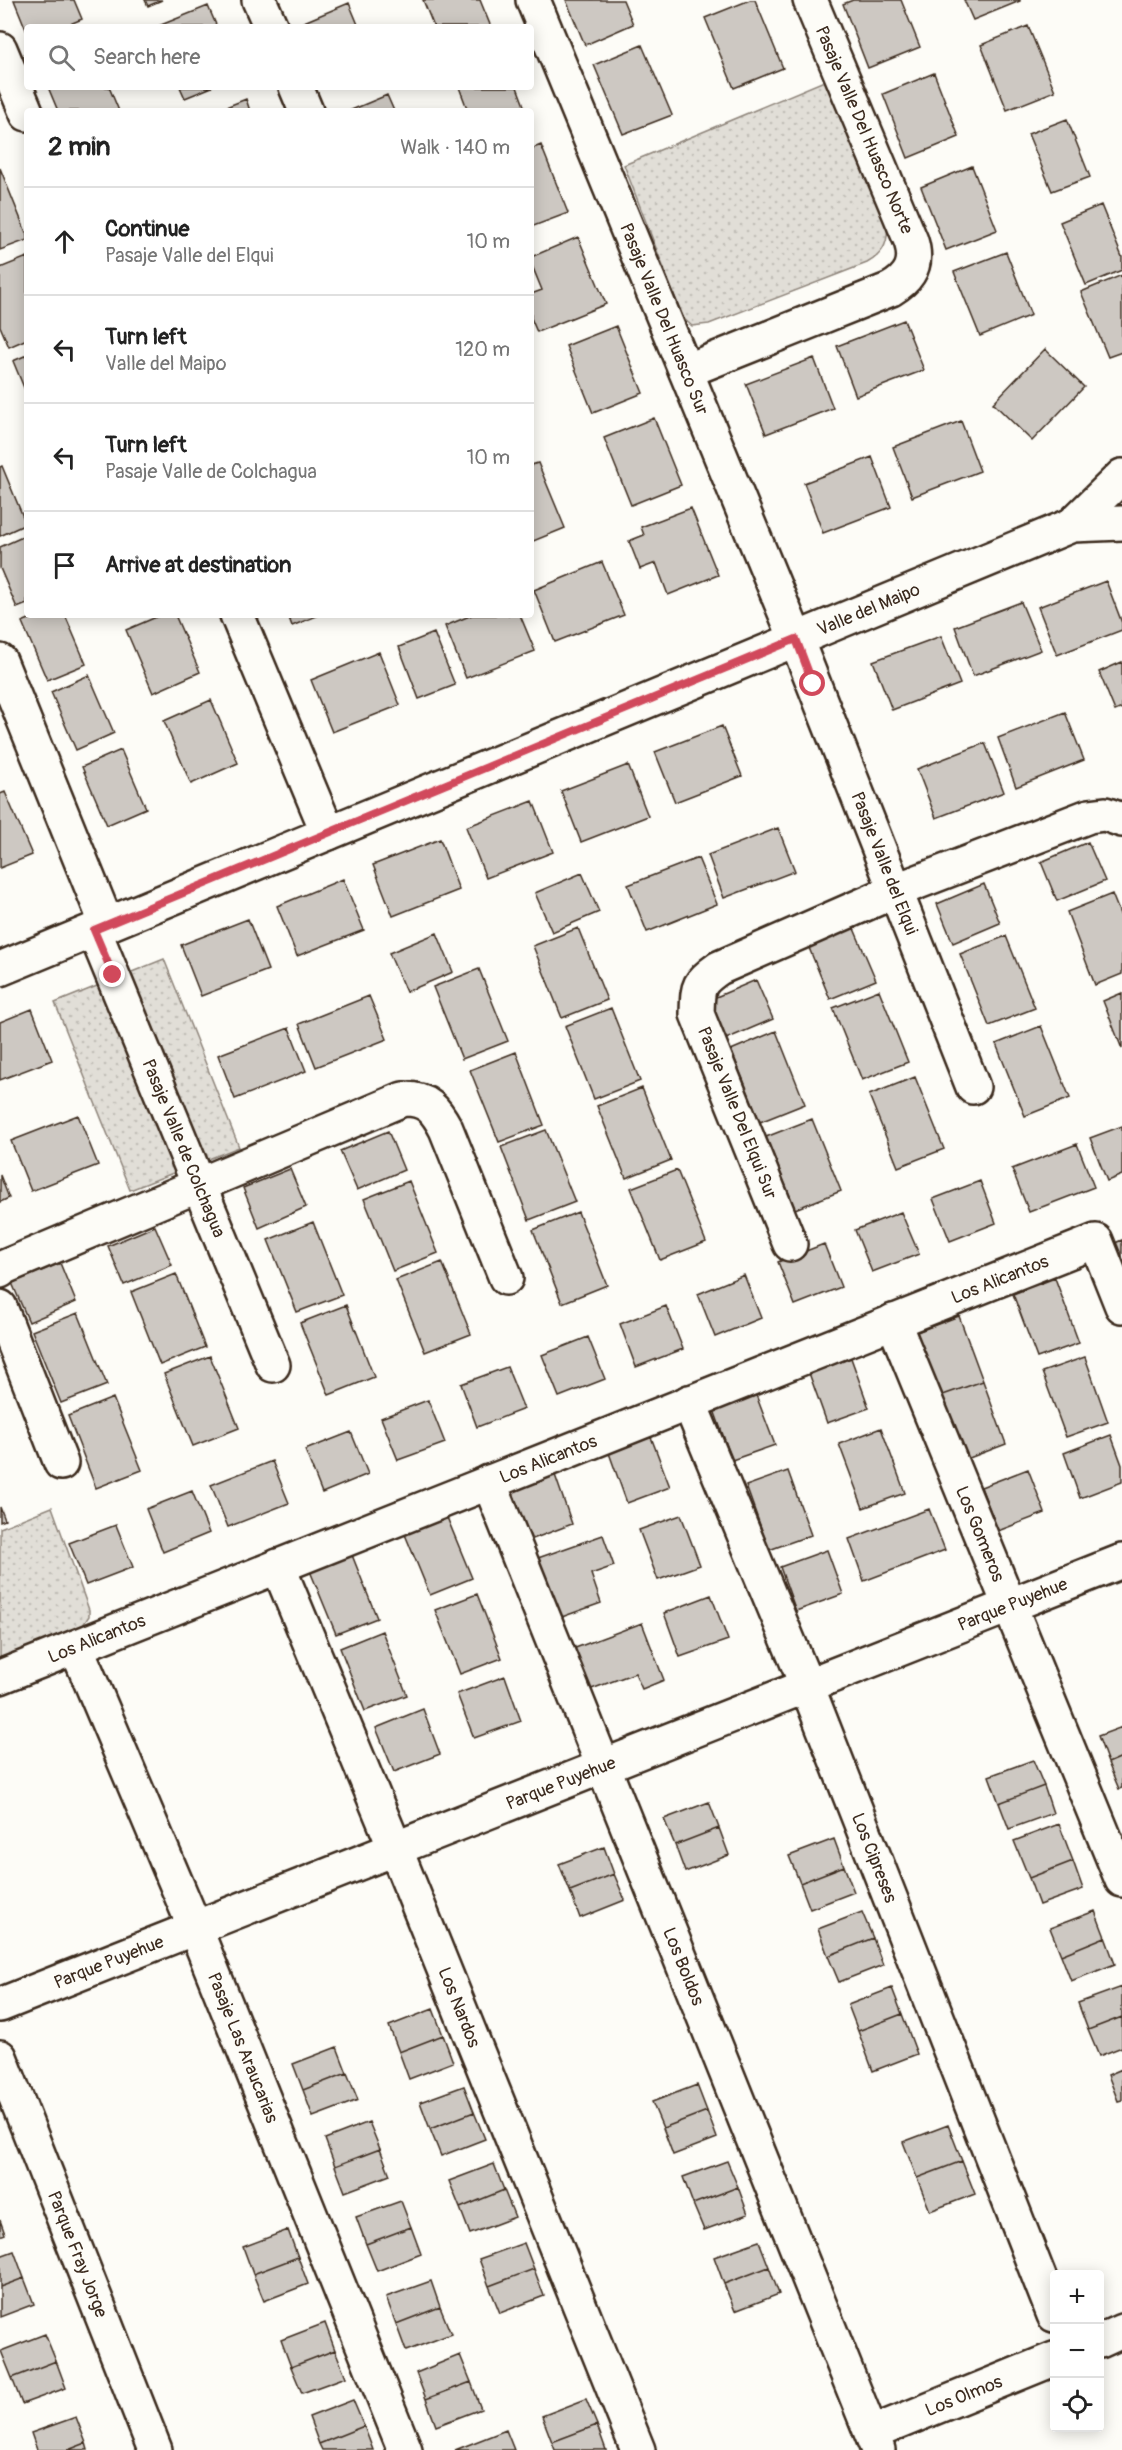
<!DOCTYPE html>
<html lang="en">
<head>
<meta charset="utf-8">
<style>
	:root { --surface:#fff; --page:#f6f6f6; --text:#222; --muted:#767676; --line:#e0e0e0 }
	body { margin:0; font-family:Pangolin,sans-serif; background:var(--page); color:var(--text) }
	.controls { position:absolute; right:18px; bottom:18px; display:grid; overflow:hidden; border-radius:6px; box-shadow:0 3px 15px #0003 }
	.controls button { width:54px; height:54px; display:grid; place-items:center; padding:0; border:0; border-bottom:2px solid var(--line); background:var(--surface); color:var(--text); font:30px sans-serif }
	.stop { position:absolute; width:18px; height:18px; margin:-14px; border:4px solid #d1495b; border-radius:50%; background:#fff }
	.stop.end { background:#d1495b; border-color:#fff; box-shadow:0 2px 6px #0008 }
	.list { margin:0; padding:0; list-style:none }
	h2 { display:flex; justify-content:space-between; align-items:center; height:78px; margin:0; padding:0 24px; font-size:26px }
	h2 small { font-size:20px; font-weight:400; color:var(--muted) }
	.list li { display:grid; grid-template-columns:39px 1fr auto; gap:18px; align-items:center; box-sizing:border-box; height:108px; padding:0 24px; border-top:2px solid var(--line) }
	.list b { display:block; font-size:22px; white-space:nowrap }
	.list p { margin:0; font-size:20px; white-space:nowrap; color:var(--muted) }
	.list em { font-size:20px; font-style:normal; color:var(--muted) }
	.icon { flex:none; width:33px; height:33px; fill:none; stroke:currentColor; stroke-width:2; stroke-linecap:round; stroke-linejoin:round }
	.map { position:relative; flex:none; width:1122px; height:2450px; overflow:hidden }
	.search { position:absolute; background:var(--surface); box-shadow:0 3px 15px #0003; left:24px; top:24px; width:510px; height:66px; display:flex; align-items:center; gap:15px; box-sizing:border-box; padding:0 21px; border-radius:6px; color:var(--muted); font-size:22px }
	.panel { position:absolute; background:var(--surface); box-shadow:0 3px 15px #0003; left:24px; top:108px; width:510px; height:510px; border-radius:6px }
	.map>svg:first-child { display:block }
	.grass { fill:url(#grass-dots); stroke:#8e847a; stroke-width:1.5 }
	.building { fill:#cdc8c2; stroke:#3b2a1e; stroke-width:1.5 }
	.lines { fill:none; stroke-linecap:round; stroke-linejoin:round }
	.street-casing { stroke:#3b2a1e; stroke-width:38 }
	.street { stroke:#fdfcf7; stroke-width:33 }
	.route { stroke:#d1495b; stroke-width:8 }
	.labels { text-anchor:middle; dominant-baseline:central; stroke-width:5; stroke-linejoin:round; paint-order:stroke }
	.street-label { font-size:18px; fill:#3b2a1e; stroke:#fdfcf7 }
</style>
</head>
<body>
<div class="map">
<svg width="1122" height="2450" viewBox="0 0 1122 2450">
	<defs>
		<pattern id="grass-dots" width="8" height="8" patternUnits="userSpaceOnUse" patternTransform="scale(1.5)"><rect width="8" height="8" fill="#e1ded7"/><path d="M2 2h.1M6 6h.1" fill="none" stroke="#c2bfb8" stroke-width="1.8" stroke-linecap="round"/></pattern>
	</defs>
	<rect width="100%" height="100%" fill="#fdfcf7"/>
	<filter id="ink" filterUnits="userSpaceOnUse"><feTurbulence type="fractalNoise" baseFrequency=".0167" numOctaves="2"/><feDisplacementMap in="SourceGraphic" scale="12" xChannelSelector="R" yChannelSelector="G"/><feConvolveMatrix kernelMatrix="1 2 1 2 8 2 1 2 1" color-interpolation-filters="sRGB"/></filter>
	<g filter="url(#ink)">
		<!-- grass -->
		<path class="grass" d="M829 79 887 226C889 243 882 255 867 263L709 324 692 326 683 318 624 165Z
			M164 959 239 1147 130 1190 55 1003Z
			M52 1507 89 1610V1616L81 1628 0 1660V1528Z"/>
		<!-- building -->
		<path class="building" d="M14 0H74L82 19 63 27H27V32Z
			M145 0H162L148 6Z
			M423 0H480L491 27H434Z
			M566 0H623L633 24 585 45Z
			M750 0H755L783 68 734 88 705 18Z
			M853 0H901L920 47 868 68 843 4Z
			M964 0H1020V1L973 20Z
			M349 3 359 27H298L297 25Z
			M208 6 217 27H156Z
			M1028 26 1055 91 1007 110 981 45Z
			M642 45 672 115 623 134 594 65Z
			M934 73 959 137 908 158 883 94Z
			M48 87H109L119 111H58Z
			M180 87H212L185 98Z
			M459 87H517L526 111H468Z
			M387 95 394 111H349Z
			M246 99 250 111H216Z
			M1067 119 1090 177 1052 191 1028 134Z
			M541 145 568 213 531 227V149Z
			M972 166 997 230 946 250 921 187Z
			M0 168 27 235V240L0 250Z
			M1101 205 1122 257V270L1086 285 1060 222Z
			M578 237 606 304 537 332 531 318V294L542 290 531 263V257Z
			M1006 252 1031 315 980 336 954 272Z
			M27 257V339L9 347 0 326V268Z
			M1122 275V352L1108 357 1081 292Z
			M904 320 924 370 856 396 837 346Z
			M616 326 643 393 593 413 566 346Z
			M1045 349 1084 387 1032 441 993 403Z
			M27 355V395L13 361Z
			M814 358 833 408 766 434 746 384Z
			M654 418 681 485 631 505 604 438Z
			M961 421 980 471 912 497 893 447Z
			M872 457 891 507 823 533 804 483Z
			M538 463 565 528 531 542V465Z
			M2 466 26 524 0 536V467Z
			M691 508 718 575 668 595 656 563 640 569 629 541 644 535 641 527Z
			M27 535V604L17 608 0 568V547Z
			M602 562 624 615 555 642 534 590Z
			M1106 581 1122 623V630L1057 655 1038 607Z
			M1021 602 1041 650 973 676 955 627Z
			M39 615H65L86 664 47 680 22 622Z
			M161 615H175L200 672 153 693 126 630Z
			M288 615H319L292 626Z
			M472 615H520L535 651 466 678 445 626Z
			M434 633 455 685 419 699 399 647Z
			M941 636 960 684 892 710 873 661Z
			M379 652 400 705 332 732 311 680Z
			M1122 662V708L1115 711 1099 672Z
			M89 675 114 733 76 750 51 692Z
			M211 700 238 763 191 784 164 721Z
			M1065 712 1084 760 1016 787 998 738Z
			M722 726 742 776 675 802 655 752Z
			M985 743 1004 792 936 818 917 769Z
			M121 750 146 808 107 825 82 767Z
			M628 765 648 816 581 842 561 791Z
			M5 792 32 855 0 868V794Z
			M533 801 553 852 486 878 466 827Z
			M778 828 795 871 724 898 708 855Z
			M440 839 459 890 393 916 373 865Z
			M1088 842 1105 881 1057 901 1041 862Z
			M698 858 717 904 647 932 628 885Z
			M582 873 599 912 552 932 535 893Z
			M343 879 364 930 297 956 277 906Z
			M984 884 1000 923 953 943 937 904Z
			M1112 894 1122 919V974L1095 985 1067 912Z
			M248 919 268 970 201 996 181 945Z
			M852 924 876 980 830 999 807 943Z
			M578 928 607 1000 562 1018 533 946Z
			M437 933 453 972 406 992 389 953Z
			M1006 936 1035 1008 989 1026 960 954Z
			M479 969 508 1041 462 1059 433 987Z
			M756 980 773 1019 726 1039 709 1000Z
			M879 990 908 1062 862 1080 833 1008Z
			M1122 993V1049L1103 1001Z
			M369 996 387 1039 316 1067 299 1024Z
			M611 1008 640 1081 594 1099 565 1026Z
			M32 1009 52 1060 0 1080V1022Z
			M1041 1026 1070 1098 1025 1116 996 1044Z
			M289 1028 306 1071 235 1099 218 1055Z
			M776 1031 805 1104 760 1122 731 1050Z
			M516 1052 544 1125 499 1142 470 1070Z
			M915 1077 944 1149 898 1167 869 1095Z
			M642 1088 671 1160 626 1178 597 1106Z
			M78 1115 98 1165 31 1191 11 1141Z
			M812 1119 841 1191 795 1209 766 1137Z
			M1122 1126V1175L1107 1181 1090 1138Z
			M546 1130 575 1202 529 1220 501 1147Z
			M388 1131 404 1170 357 1190 340 1151Z
			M1077 1144 1094 1187 1029 1212 1012 1169Z
			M290 1169 306 1207 259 1228 243 1188Z
			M677 1170 706 1242 660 1260 631 1188Z
			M0 1175 9 1198 0 1202Z
			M409 1181 438 1253 393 1271 364 1199Z
			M980 1181 996 1223 950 1241 933 1199Z
			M578 1212 607 1285 562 1303 533 1230Z
			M901 1212 919 1254 872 1272 855 1230Z
			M313 1222 342 1295 297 1312 268 1240Z
			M155 1226 172 1265 124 1285 108 1246Z
			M1122 1240V1262L1115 1243Z
			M824 1244 841 1287 795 1305 778 1262Z
			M442 1262 471 1334 425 1352 396 1280Z
			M60 1263 76 1302 29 1322 12 1283Z
			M176 1274 205 1347 160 1365 131 1292Z
			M744 1275 761 1318 715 1337 698 1294Z
			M1055 1278 1079 1343 1037 1358 1013 1294Z
			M346 1305 374 1377 329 1395 300 1323Z
			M666 1306 683 1349 636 1367 620 1324Z
			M78 1313 107 1385 61 1403 32 1331Z
			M959 1316 983 1381 940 1396 917 1332Z
			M588 1337 605 1379 559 1397 542 1355Z
			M210 1356 239 1428 193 1446 164 1374Z
			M1085 1357 1108 1422 1066 1437 1042 1372Z
			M851 1358 869 1408 827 1423 809 1373Z
			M507 1367 524 1409 477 1427 461 1384Z
			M983 1381 1006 1444 964 1460 940 1396Z
			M756 1395 775 1445 732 1460 714 1410Z
			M113 1398 142 1470 96 1488 68 1416Z
			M428 1400 445 1443 398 1460 381 1418Z
			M881 1428 905 1493 863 1508 839 1444Z
			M351 1432 368 1474 322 1493 305 1450Z
			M1111 1435 1122 1465V1482L1080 1498 1064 1453Z
			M651 1437 670 1487 627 1503 609 1453Z
			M272 1461 289 1503 228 1527 211 1485Z
			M1028 1469 1045 1513 998 1531 981 1487Z
			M788 1471 811 1535 769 1550 746 1486Z
			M555 1475 572 1524 530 1540 512 1490Z
			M192 1491 209 1533 163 1552 146 1509Z
			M0 1507 5 1520 0 1522Z
			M929 1509 945 1550 864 1581 849 1539Z
			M446 1515 472 1578 430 1595 404 1532Z
			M681 1515 700 1565 658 1580 639 1530Z
			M116 1525 133 1567 86 1585 69 1543Z
			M603 1535 614 1566 591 1574 601 1603 559 1618 538 1558Z
			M827 1550 843 1594 796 1611 780 1567Z
			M352 1555 377 1618 336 1634 310 1571Z
			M477 1594 502 1658 460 1674 435 1610Z
			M711 1595 728 1640 680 1657 664 1613Z
			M642 1623 664 1680 642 1689 635 1673 578 1694 562 1653Z
			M382 1631 407 1695 365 1711 340 1648Z
			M505 1676 521 1721 474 1738 457 1694Z
			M423 1709 440 1754 394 1772 376 1728Z
			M1122 1727V1757L1108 1763 1098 1736Z
			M1122 1757V1788L1119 1789 1108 1763Z
			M1033 1760 1044 1786 999 1803 989 1776Z
			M1044 1786 1053 1813 1009 1829 999 1803Z
			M709 1802 719 1828 675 1845 664 1819Z
			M1059 1824 1073 1861 1029 1878 1014 1841Z
			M719 1828 729 1855 685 1872 675 1845Z
			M834 1839 844 1866 800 1883 789 1856Z
			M604 1847 614 1874 570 1891 559 1864Z
			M1073 1861 1083 1889 1039 1905 1029 1878Z
			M844 1866 854 1892 810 1909 800 1883Z
			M614 1874 625 1900 580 1918 570 1891Z
			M1095 1911 1105 1937 1061 1955 1050 1928Z
			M862 1912 873 1938 828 1956 818 1929Z
			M1105 1937 1115 1964 1071 1981 1061 1955Z
			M873 1938 883 1965 839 1982 828 1956Z
			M1122 1987V2017L1088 2030 1078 2003Z
			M892 1988 902 2014 858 2031 848 2005Z
			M433 2009 443 2035 399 2052 389 2026Z
			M902 2014 917 2054 873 2071 858 2031Z
			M1122 2017V2047L1099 2056 1088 2030Z
			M443 2035 453 2062 409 2079 399 2052Z
			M337 2047 347 2073 303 2090 293 2064Z
			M1122 2069V2100L1118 2101 1108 2075Z
			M347 2073 358 2100 313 2117 303 2090Z
			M697 2085 707 2111 663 2128 652 2102Z
			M464 2086 474 2112 430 2129 420 2102Z
			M707 2111 717 2138 673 2155 663 2128Z
			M474 2112 485 2139 441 2156 430 2129Z
			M369 2122 380 2149 335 2166 325 2139Z
			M948 2125 962 2161 917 2178 903 2142Z
			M380 2149 390 2175 345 2192 335 2166Z
			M727 2161 738 2187 693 2204 683 2177Z
			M962 2161 975 2194 930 2211 917 2178Z
			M494 2164 504 2190 460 2208 449 2181Z
			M738 2187 748 2214 704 2230 693 2204Z
			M504 2190 515 2217 470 2234 460 2208Z
			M401 2201 411 2227 366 2244 356 2217Z
			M0 2220 5 2234 0 2236Z
			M411 2227 421 2254 377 2271 366 2244Z
			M288 2230 298 2257 253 2274 243 2247Z
			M759 2241 769 2267 724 2284 714 2257Z
			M524 2243 534 2269 489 2286 479 2259Z
			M14 2251 24 2278 0 2287V2256Z
			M298 2257 308 2284 264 2301 253 2274Z
			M769 2267 779 2294 735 2311 724 2284Z
			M534 2269 544 2296 500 2313 489 2286Z
			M24 2278 34 2304 0 2317V2287Z
			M431 2281 440 2307 396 2324 386 2297Z
			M440 2307 451 2334 406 2351 396 2324Z
			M325 2323 335 2350 291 2367 281 2340Z
			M45 2334 56 2361 12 2378 1 2351Z
			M335 2350 346 2377 302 2393 291 2367Z
			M460 2355 471 2382 426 2399 416 2373Z
			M56 2361 66 2388 22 2404 12 2378Z
			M471 2382 481 2409 436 2426 426 2399Z
			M586 2399 597 2425 552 2442 542 2416Z
			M353 2400 364 2426 319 2444 309 2417Z
			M76 2417 86 2443 68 2450H37L31 2433Z
			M597 2425 606 2450H555L552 2442Z
			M364 2426 373 2450H322L319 2444Z
			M506 2430 514 2450H455Z
			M86 2443 88 2450H68Z"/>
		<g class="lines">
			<!-- street casing -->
			<g class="street-casing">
				<g id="street">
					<path d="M259 0 271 27"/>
					<path id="s1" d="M533 0 796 639 973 1087"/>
					<path d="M0 49 27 114"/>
					<path d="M296 87 306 111"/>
					<path d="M686 371 891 289C911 277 918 263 911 241L810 0"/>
					<path d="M1072 525 1122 476"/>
					<path d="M237 615 328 833"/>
					<path d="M0 661 107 925"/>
					<path id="s2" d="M94 930 273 1365"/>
					<path id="s3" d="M0 969 1072 525 1122 523"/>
					<path d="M790 1244 697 1014C698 987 696 984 719 968L897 890 1089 816 1105 814 1122 820"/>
					<path d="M0 1271 2 1268 403 1099C427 1098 436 1110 446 1129L506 1278"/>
					<path d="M0 1307 61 1463"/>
					<path id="s4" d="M893 1321 1122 1880"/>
					<path id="s5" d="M689 1402 807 1686 1054 2315"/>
					<path id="s6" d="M489 1482 878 2450"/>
					<path id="s7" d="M278 1566 395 1848 638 2450"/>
					<path id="s8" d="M76 1647 195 1928 405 2450"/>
					<path id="s9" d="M0 1677 1096 1241 1122 1306"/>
					<path id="s10" d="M0 2005 1122 1561"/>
					<path id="s11" d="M0 2057 155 2450"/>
					<path d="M1100 2341 1122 2331"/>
					<path id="s12" d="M872 2433 1054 2359"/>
				</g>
			</g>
			<!-- street -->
			<use href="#street" class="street"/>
		</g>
	</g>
	<g class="lines" filter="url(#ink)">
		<!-- route -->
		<path class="route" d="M113 975 94 930 796 639 813 684"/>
	</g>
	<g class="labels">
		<!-- street labels -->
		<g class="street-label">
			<text transform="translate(864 130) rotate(67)">Pasaje Valle Del Huasco Norte</text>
			<text stroke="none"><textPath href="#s1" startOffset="345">Pasaje Valle Del Huasco Sur</textPath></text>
			<text stroke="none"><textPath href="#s3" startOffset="940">Valle del Maipo</textPath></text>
			<text stroke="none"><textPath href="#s1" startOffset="932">Pasaje Valle del Elqui</textPath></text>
			<text transform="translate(737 1113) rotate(68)">Pasaje Valle Del Elqui Sur</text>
			<text stroke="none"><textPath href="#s2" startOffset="236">Pasaje Valle de Colchagua</textPath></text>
			<text stroke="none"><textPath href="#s9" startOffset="1076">Los Alicantos</textPath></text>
			<text stroke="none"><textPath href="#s9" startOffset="590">Los Alicantos</textPath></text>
			<text stroke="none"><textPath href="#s4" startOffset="230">Los Gomeros</textPath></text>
			<text stroke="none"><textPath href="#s10" startOffset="1089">Parque Puyehue</textPath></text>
			<text stroke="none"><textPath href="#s9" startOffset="104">Los Alicantos</textPath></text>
			<text stroke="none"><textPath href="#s10" startOffset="603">Parque Puyehue</textPath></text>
			<text stroke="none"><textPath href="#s5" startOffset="492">Los Cipreses</textPath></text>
			<text stroke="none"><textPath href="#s10" startOffset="117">Parque Puyehue</textPath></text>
			<text stroke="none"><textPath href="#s6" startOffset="522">Los Boldos</textPath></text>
			<text stroke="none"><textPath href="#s7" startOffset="477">Los Nardos</textPath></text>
			<text stroke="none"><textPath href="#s8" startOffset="434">Pasaje Las Araucarias</textPath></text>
			<text stroke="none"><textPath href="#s11" startOffset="212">Parque Fray Jorge</textPath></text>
			<text stroke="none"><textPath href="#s12" startOffset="99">Los Olmos</textPath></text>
		</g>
	</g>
</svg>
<div class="controls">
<button>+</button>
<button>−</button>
<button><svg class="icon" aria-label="locate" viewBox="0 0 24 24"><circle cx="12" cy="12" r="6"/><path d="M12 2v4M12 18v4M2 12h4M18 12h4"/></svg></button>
</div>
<div class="stop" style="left:813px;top:684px"></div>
<div class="stop end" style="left:113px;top:975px"></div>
<div class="search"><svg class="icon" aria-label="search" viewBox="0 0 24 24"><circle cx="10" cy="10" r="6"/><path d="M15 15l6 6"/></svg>Search here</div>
<section class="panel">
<h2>2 min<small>Walk · 140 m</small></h2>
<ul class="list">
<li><svg class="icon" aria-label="ahead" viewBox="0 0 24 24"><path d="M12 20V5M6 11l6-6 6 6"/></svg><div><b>Continue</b><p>Pasaje Valle del Elqui</p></div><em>10 m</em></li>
<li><svg class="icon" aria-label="left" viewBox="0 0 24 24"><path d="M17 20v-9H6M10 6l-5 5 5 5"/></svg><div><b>Turn left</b><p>Valle del Maipo</p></div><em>120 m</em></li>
<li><svg class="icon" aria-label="left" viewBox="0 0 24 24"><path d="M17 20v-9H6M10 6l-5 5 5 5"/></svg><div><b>Turn left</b><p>Pasaje Valle de Colchagua</p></div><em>10 m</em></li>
<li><svg class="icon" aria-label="arrive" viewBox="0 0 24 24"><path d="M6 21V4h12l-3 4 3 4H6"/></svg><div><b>Arrive at destination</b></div></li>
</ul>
</section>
</div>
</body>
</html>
